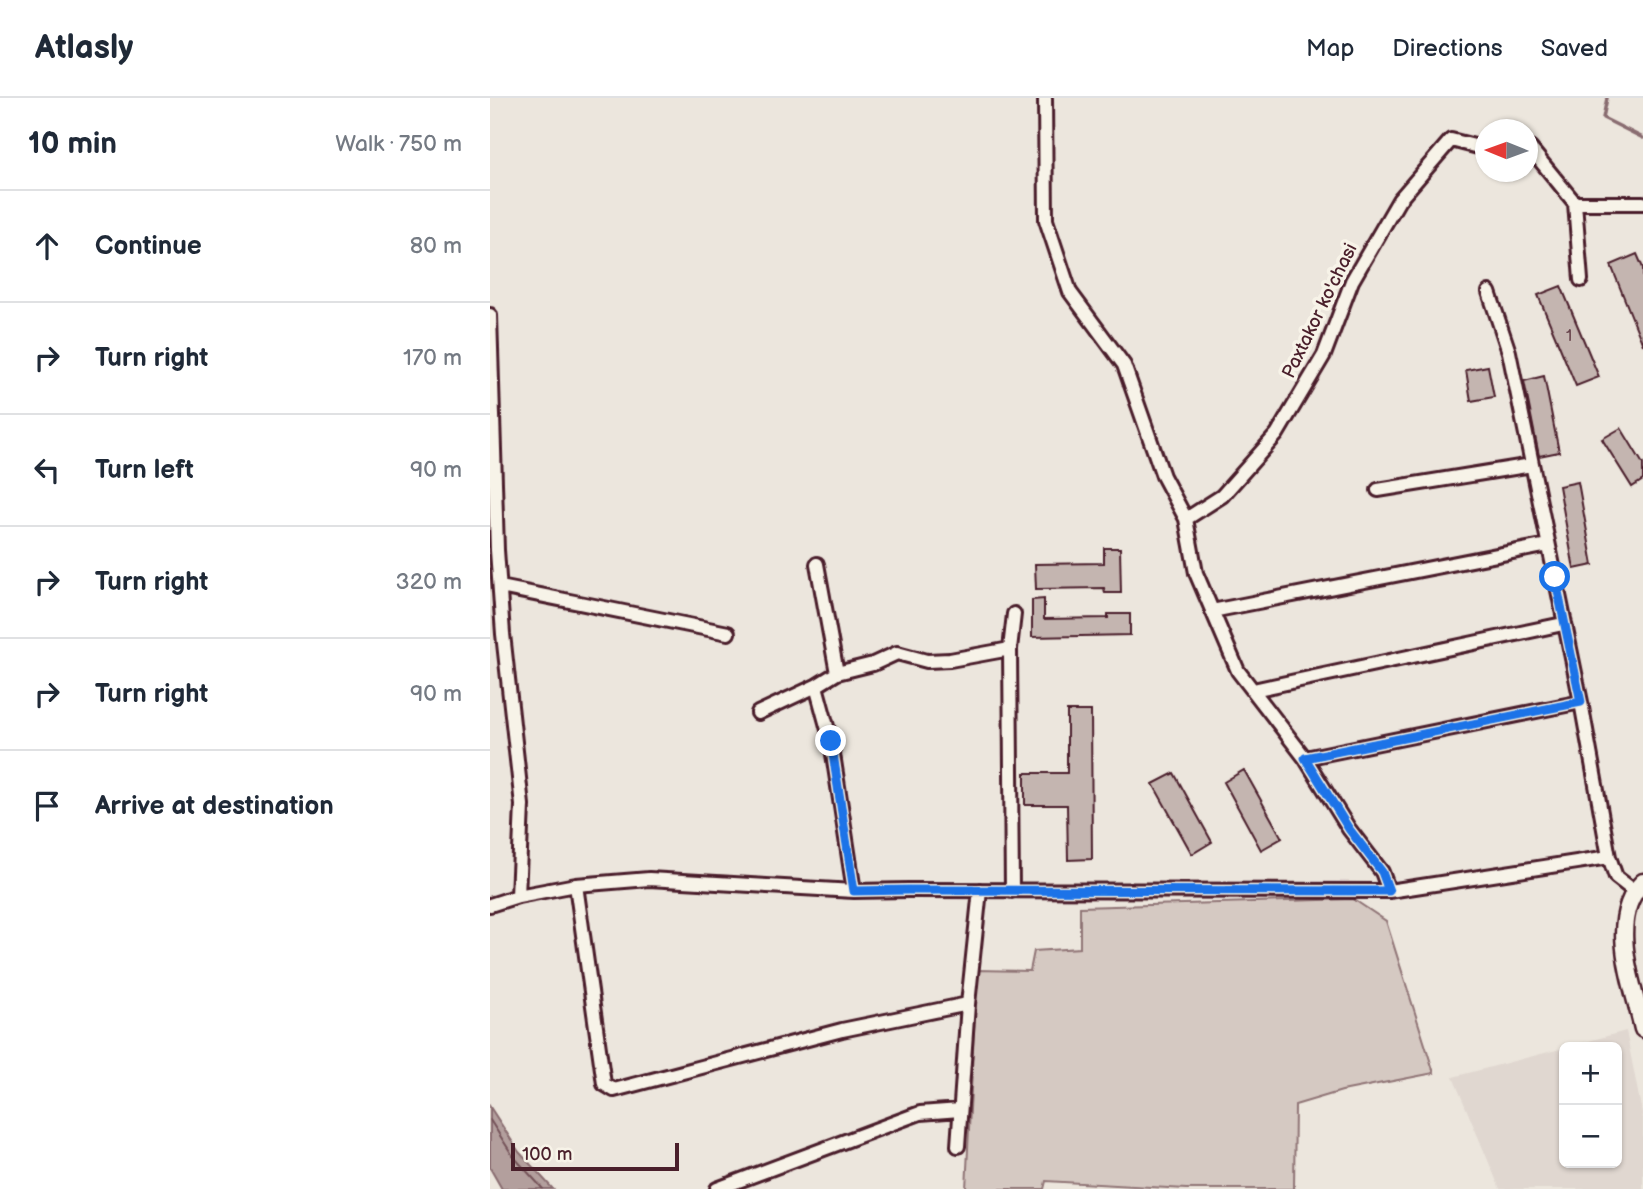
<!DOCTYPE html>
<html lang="en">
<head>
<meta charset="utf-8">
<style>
	:root { --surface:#fff; --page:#f6f6f7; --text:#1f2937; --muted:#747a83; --line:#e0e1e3 }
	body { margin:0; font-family:"Balsamiq Sans",sans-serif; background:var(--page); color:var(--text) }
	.controls { position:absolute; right:21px; bottom:21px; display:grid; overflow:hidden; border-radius:10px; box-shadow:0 2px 5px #0004 }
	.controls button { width:63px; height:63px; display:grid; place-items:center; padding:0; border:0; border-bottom:2px solid var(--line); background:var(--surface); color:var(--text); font:35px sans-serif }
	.compass { position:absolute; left:985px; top:21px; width:63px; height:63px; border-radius:50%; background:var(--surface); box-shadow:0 2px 5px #0004; rotate:271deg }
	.scale { position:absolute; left:21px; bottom:18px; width:168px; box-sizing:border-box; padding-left:7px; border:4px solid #4a1f2b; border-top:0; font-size:19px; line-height:24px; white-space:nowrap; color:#4a1f2b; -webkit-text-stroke:5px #f7f3e8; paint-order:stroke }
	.stop { position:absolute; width:21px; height:21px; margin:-16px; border:5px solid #1a73e8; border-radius:50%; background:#fff }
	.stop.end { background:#1a73e8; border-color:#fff; box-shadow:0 2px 7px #0008 }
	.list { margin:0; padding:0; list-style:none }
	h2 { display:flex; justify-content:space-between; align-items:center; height:91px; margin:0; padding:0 28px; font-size:30px }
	h2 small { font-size:23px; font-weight:400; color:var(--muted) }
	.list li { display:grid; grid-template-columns:46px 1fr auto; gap:21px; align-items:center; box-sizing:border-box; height:112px; padding:0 28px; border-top:2px solid var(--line) }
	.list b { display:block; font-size:26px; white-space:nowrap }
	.list em { font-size:23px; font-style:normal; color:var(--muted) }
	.icon { flex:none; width:38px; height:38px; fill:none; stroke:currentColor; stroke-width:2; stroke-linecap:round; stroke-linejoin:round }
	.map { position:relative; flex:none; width:1153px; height:1091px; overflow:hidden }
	header { display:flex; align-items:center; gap:42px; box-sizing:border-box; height:98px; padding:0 35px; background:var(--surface); border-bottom:2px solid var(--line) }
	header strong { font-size:33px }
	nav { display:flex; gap:38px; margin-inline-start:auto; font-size:24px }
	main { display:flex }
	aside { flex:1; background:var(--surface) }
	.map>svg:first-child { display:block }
	.built { fill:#e0d7d0 }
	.green { fill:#d5c9c2; stroke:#907476; stroke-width:2 }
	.water { fill:#b39f9d; stroke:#896c6f; stroke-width:2 }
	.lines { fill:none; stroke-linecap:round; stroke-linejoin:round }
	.shore { stroke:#745259; stroke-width:2 }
	.stream { stroke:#896c6f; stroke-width:3.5 }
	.building { fill:#c4b5b0; stroke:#4a1f2b; stroke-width:2 }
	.street-casing { stroke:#4a1f2b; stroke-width:18 }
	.secondary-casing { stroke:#4a1f2b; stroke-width:21 }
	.street { stroke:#f7f3e8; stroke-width:12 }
	.secondary { stroke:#f7f3e8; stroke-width:16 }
	.route { stroke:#1a73e8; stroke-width:9 }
	.labels { text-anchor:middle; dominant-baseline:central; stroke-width:7; stroke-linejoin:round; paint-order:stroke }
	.number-label { font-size:16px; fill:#68444c }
	.street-label { font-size:19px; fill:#4a1f2b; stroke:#f7f3e8 }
</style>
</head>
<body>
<header>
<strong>Atlasly</strong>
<nav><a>Map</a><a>Directions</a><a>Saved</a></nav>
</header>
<main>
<aside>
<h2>10 min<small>Walk · 750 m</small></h2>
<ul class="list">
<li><svg class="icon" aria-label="ahead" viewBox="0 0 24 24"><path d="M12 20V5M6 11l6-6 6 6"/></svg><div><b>Continue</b></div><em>80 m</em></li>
<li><svg class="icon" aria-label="right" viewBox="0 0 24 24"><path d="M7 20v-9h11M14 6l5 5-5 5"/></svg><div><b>Turn right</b></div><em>170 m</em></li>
<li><svg class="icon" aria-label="left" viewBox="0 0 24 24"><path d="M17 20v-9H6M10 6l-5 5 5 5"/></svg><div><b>Turn left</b></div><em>90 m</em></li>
<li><svg class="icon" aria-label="right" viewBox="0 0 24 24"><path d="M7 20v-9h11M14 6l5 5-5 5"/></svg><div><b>Turn right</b></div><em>320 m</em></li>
<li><svg class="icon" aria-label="right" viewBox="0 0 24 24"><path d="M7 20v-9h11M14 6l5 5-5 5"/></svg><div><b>Turn right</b></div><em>90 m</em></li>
<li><svg class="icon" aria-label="arrive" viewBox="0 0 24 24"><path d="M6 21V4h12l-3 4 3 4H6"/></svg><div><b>Arrive at destination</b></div></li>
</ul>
</aside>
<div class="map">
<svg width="1153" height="1091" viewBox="0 0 1153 1091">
	<rect width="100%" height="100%" fill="#ece6dd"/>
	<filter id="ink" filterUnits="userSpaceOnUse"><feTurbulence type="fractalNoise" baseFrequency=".0143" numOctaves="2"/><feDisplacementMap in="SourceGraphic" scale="14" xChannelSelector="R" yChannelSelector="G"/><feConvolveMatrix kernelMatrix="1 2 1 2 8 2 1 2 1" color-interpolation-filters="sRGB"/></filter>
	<g filter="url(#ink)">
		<!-- built -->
		<path class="built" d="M1136 933 1153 1020V1091H1010L963 979 1074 950V1065H1127V949H1076Z"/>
		<!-- green -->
		<path class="green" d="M863 801 896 823 944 975 852 993 805 1007 804 1091H696L556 1083 554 1091H476L487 872 540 873 544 853 590 850V809Z"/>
		<!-- water -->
		<path class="water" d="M0 1009 29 1054 63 1091H12L0 1070Z"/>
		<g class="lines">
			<!-- shore -->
			<path class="shore" d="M0 1022 23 1058 53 1091"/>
			<!-- stream -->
			<path class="stream" d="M1117 0 1113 20 1153 40"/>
		</g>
		<!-- building -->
		<path class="building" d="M1147 156 1153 170V247L1121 167Z
			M1071 188 1109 279 1086 288 1048 197Z
			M998 268 1004 299 981 303 976 272Z
			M1054 278 1069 354 1049 358 1034 283Z
			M1131 330 1153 366V382L1142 389 1112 341Z
			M1088 384 1103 467 1084 471 1069 388Z
			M614 450H630L631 495H615L614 490 546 491 545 466 614 465Z
			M554 501V521L618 520V516H640V537L542 539V502Z
			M577 613H601L602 761 578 762 577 707H535V675H577Z
			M754 672 792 740 771 752 734 684Z
			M684 675 722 744 702 756 663 686Z"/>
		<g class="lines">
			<!-- street casing -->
			<g class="street-casing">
				<path id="street" d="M555 0 556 122 580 194 634 267 673 378 696 421 706 475 748 573 815 660 859 731 892 774 899 793
					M1038 51 1040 50 1085 105 1091 182
					M1085 105H1153
					M999 194 1019 254 1091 604 1119 759 1126 779 1144 793
					M0 217 7 452 13 536 32 707 28 798
					M888 392 1042 367
					M696 421 732 398 787 336 834 257 862 183 909 102 961 42 996 51
					M327 466 347 575
					M10 489 238 535
					M722 513 1058 447
					M763 592 1073 526
					M268 615 326 588
					M815 660 1091 604
					M86 787 114 986 124 992 352 932 478 906
					M364 793 341 643 326 588 347 575 383 566 407 555 437 563 460 562 520 551
					M522 793 520 551 524 516
					M0 807 28 798 86 787 159 781 364 793 418 792 899 793 1119 759
					M468 1048 478 906 490 792
					M227 1091 430 1015 470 1012"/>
			</g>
			<!-- secondary casing -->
			<g class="secondary-casing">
				<path id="secondary" d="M1153 784C1116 820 1143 886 1153 931"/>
			</g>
			<!-- street -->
			<use href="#street" class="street"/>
			<!-- secondary -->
			<use href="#secondary" class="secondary"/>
		</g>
	</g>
	<g class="lines" filter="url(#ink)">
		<!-- route -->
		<path class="route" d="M341 643 364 793 418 792 899 793 892 774 859 731 815 660 1091 604 1065 479"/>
	</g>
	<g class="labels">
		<!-- number labels -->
		<g class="number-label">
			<text x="1079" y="238">1</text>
		</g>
		<!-- street labels -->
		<g class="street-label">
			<text transform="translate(830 213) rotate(-64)">Paxtakor ko'chasi</text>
		</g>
	</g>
</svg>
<div class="controls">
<button>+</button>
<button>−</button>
</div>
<svg class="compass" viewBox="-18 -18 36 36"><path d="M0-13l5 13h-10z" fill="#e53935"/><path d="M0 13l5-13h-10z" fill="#747a83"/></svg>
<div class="scale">100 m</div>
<div class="stop" style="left:1065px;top:479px"></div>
<div class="stop end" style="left:341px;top:643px"></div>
</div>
</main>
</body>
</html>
